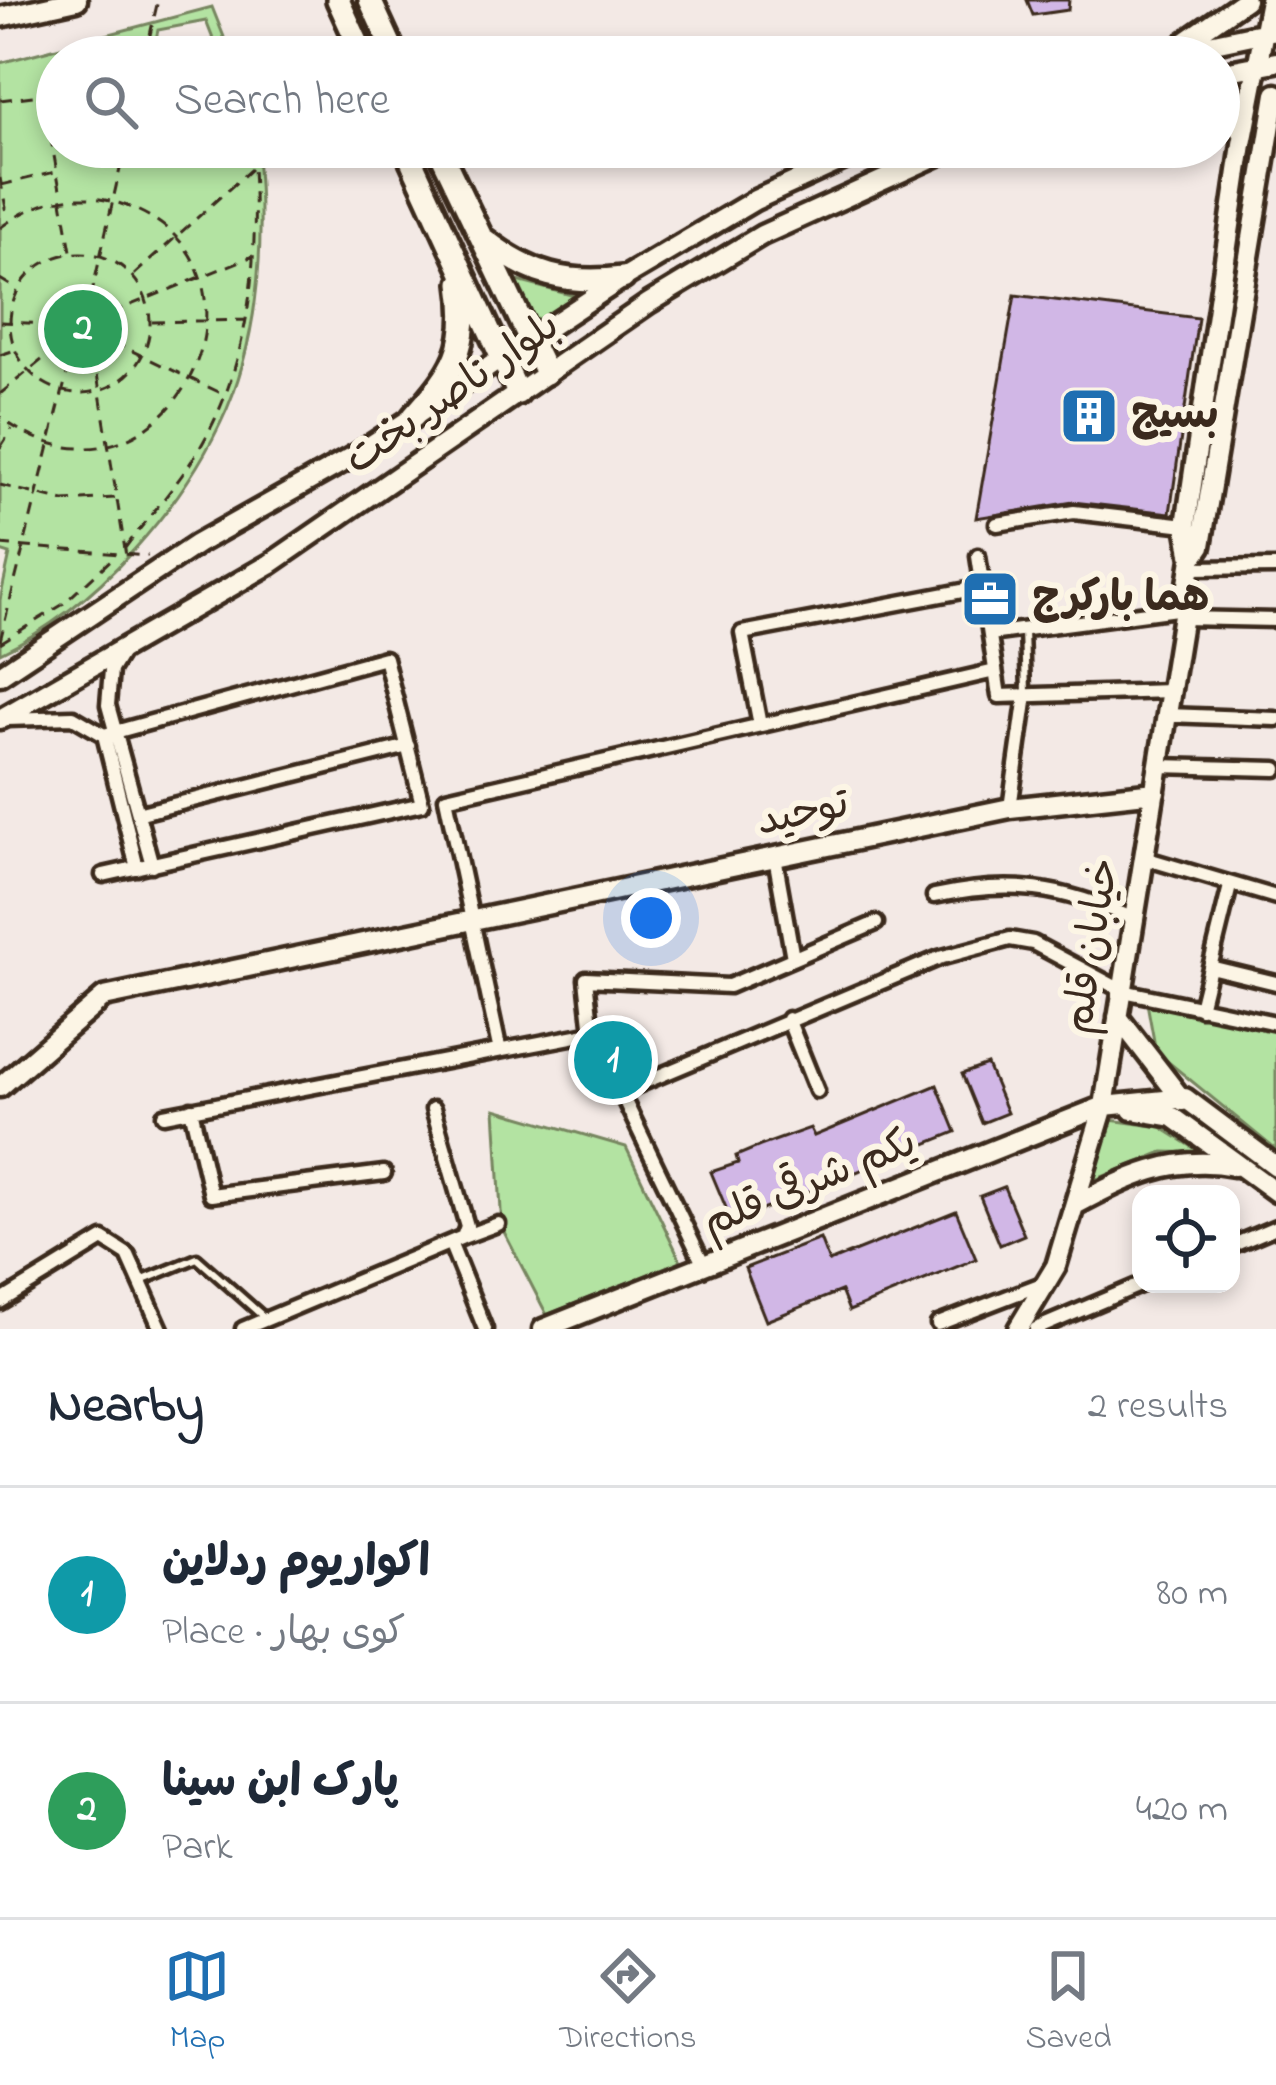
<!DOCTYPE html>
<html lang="en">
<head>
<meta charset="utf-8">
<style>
	:root { --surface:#fff; --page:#f6f6f7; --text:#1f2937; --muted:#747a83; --line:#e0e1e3; --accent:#1f6fb2 }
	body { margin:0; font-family:"Indie Flower","Playpen Sans Arabic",sans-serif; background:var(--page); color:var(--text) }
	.controls { position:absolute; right:36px; bottom:36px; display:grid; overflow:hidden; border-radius:24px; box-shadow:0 6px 18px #0003 }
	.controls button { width:108px; height:108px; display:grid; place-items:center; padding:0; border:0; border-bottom:3px solid var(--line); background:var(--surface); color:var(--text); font:60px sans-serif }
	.you { position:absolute; left:651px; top:918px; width:42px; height:42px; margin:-30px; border:9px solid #fff; border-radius:50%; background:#1a73e8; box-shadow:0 0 0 18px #1a73e833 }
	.badge { display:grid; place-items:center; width:78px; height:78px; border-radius:50%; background:var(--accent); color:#fff; font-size:39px; font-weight:700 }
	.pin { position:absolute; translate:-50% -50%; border:6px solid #fff; box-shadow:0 3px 12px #0006 }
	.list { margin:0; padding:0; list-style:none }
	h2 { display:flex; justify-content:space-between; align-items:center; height:156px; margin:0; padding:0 48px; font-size:51px }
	h2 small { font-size:39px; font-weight:400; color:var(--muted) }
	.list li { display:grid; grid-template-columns:78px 1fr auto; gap:36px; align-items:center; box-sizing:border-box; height:216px; padding:0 48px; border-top:3px solid var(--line) }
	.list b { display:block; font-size:45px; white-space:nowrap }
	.list p { margin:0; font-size:39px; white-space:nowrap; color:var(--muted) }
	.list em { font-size:39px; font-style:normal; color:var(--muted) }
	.icon { flex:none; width:66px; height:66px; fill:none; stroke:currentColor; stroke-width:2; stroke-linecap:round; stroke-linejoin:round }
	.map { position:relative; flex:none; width:1276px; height:1329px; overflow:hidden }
	.search { position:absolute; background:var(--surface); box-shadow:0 6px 18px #0003; left:36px; right:36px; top:36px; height:132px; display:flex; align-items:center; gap:30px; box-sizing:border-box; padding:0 42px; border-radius:66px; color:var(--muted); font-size:45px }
	.sheet { height:588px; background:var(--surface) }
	nav { display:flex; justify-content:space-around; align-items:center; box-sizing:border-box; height:168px; border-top:3px solid var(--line); background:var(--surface); font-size:33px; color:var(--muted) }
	nav a { display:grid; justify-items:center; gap:6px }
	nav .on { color:var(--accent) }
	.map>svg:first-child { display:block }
	.green { fill:#b3e3a2; stroke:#778660; stroke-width:3 }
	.building { fill:#d1b7e6; stroke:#3b2a1e; stroke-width:3 }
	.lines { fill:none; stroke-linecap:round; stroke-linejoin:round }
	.lane-casing { stroke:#3b2a1e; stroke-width:15 }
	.street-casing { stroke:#3b2a1e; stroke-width:21 }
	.secondary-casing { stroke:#3b2a1e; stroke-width:27 }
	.primary-casing { stroke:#3b2a1e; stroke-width:30 }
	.path { stroke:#3b2a1e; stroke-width:3; stroke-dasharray:12 9; stroke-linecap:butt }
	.lane { stroke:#fcf5e5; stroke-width:6 }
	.street { stroke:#fcf5e5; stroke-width:12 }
	.secondary { stroke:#fcf5e5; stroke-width:18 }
	.primary { stroke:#fcf5e5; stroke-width:21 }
	.labels { text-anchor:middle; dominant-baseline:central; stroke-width:12; stroke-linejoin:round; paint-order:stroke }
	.street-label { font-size:42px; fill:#3b2a1e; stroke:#fcf5e5 }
	.poi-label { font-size:42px; font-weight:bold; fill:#3b2a1e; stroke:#fcf5e5; text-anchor:start }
</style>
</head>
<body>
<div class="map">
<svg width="1276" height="1329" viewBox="0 0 1276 1329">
	<rect width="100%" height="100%" fill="#f3e9e5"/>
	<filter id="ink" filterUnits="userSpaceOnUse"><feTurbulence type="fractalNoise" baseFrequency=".00833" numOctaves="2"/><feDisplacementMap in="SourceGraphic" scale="24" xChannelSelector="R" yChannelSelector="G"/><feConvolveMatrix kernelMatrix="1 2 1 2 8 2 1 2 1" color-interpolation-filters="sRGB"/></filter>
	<g filter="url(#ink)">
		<!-- green -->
		<path class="green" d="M212 7 232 57H220L206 21 158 30 152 57H57V147H256C265 232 261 328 227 409 185 505 96 608 0 653V600L10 554 0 551V63Z
			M510 279 575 296 530 326Z
			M1147 1003 1276 1030V1150L1156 1052Z
			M495 1109 626 1147 681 1261 547 1315 502 1228Z
			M1110 1120 1161 1127 1202 1153 1163 1152 1090 1182Z"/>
		<!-- building -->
		<path class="building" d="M1027 0H1069L1068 10 1033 15Z
			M1015 295 1198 318 1170 513 1073 502 976 518Z
			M987 1065 1007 1113 982 1123 962 1074Z
			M937 1085 956 1132 732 1222 711 1172 738 1163 736 1156 760 1146 810 1128 814 1136Z
			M1004 1187 1024 1235 1000 1245 980 1196Z
			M956 1211 976 1259 849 1311 841 1291 766 1321 745 1268 820 1239 829 1262Z"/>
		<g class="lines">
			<!-- lane casing -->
			<g class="lane-casing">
				<path id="lane" d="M1024 630 1026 692
					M141 1281 197 1258 266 1319"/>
			</g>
			<!-- street casing -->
			<g class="street-casing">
				<path id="street" d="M997 524 1074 512 1186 525
					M978 556 999 696 1171 691
					M1191 568 1276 567
					M1183 618 1276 620
					M990 634 1184 608
					M122 652 111 670 108 705 152 865
					M1167 715 1276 719
					M7 719 73 717 104 735 137 868
					M760 725 742 633 983 587
					M1159 766 1276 769
					M1010 808 1026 695
					M141 813 408 746
					M775 857 793 958
					M1144 858 1276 897
					M103 875 422 804 385 658 104 735
					M934 896C1011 879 1062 887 1134 919
					M1210 967 1276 983
					M1200 1008 1230 886
					M788 1019 817 1091
					M499 1047 446 798 995 671
					M621 1092 939 958 1010 939 1033 943 1123 991 1276 1023
					M191 1109 211 1195 384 1173
					M164 1115 592 1033
					M463 1237 498 1224
					M451 1245 485 1329
					M1231 1246 1276 1227
					M704 1265 592 1033 586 979 729 986 876 923
					M0 1302 103 1239 128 1255 161 1329
					M938 1324 1047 1282
					M243 1329 463 1237 467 1226 433 1109
					M1036 1329 1142 1284"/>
			</g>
			<!-- secondary casing -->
			<g class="secondary-casing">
				<path id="secondary" d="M0 17 77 0
					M1185 42 1245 0
					M1148 57 1271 31
					M1219 73 1276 62
					M1219 99 1243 133
					M1192 559 1186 525 1242 144 1270 0
					M0 675 197 544 359 453 623 278 755 200 871 147
					M0 719 270 564 649 303 762 235 956 147
					M1118 1017 1183 1101
					M0 1087 104 997 1010 808 1155 792
					M1132 1110 1173 1117 1276 1192
					M1075 1205C1128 1177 1174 1154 1234 1166
					M543 1329 1104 1106 1185 1098 1276 1166
					M1018 1329 1056 1266 1104 1106 1192 559 1201 546 1276 94"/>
			</g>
			<!-- primary casing -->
			<g class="primary-casing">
				<path id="primary" d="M338 0 364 57
					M370 0 396 57
					M405 147 518 393
					M438 147 546 373
					M485 240C530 275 566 285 623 278
					M413 417C454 371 471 348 461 283"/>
			</g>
			<!-- path -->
			<path class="path" d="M145 57 158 0
				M43 94 71 251
				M0 100 57 93
				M0 178 6 208 0 210
				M1 185 55 172
				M0 228C35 201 78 190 121 204 301 263 163 540 0 417
				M10 323a70 70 0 1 1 140 0a70 70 0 1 1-140 0Z
				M134 275 251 169
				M0 279 18 290
				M91 297 125 147
				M54 327a30 30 0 1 1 60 0a30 30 0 1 1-60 0Z
				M111 313 253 256
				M0 322 52 324
				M152 322 245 320
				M113 342 223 394
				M0 355 15 350
				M94 355 126 556
				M0 394 59 346
				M0 448 12 429
				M0 485 64 501 115 498
				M0 545 148 556
				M125 548C153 511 184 478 206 437 251 354 258 259 253 168L225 147
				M0 641 72 354
				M0 643 62 605 115 556"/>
			<!-- lane -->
			<use href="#lane" class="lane"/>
			<!-- street -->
			<use href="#street" class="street"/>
			<!-- secondary -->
			<use href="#secondary" class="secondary"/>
			<!-- primary -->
			<use href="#primary" class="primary"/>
		</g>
	</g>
	<!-- icons -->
	<defs>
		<g id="building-square" transform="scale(3)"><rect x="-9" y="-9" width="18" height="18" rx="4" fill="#1f6fb2" stroke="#fcf5e5"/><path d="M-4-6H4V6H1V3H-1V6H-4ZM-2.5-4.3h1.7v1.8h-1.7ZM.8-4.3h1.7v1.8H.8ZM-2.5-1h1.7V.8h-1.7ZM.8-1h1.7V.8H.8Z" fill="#fff"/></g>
		<g id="office-square" transform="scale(3)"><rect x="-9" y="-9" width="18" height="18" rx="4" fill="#1f6fb2" stroke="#fcf5e5"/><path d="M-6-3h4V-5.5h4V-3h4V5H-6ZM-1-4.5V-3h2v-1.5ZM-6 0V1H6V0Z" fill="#fff"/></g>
	</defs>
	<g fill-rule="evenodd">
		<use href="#building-square" x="1089" y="416"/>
		<use href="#office-square" x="990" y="599"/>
	</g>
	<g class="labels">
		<!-- street labels -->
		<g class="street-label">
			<text transform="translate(453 394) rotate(-35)">بلوار ناصر بخت</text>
			<text transform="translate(803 814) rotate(-12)">توحید</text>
			<text transform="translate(1093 946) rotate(-81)">خیابان قلم</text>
			<text transform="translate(810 1184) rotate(-22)">یکم شرقی قلم</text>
		</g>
		<!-- poi labels -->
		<g class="poi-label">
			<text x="1131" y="416">بسیج</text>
			<text x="1032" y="599">هما بارکرج</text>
		</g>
	</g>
</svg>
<div class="controls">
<button><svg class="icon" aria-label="locate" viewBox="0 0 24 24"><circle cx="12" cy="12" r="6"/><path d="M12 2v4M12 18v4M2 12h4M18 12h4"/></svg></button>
</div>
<div class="you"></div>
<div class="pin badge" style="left:613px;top:1060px;background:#0f9aa8">1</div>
<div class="pin badge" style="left:83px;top:329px;background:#2e9e5b">2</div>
<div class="search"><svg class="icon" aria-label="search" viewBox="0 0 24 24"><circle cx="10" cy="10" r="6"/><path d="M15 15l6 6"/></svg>Search here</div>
</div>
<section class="sheet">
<h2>Nearby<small>2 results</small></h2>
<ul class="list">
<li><span class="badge" style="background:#0f9aa8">1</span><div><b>اکواریوم ردلاین</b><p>Place · کوی بهار</p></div><em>80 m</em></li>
<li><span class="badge" style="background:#2e9e5b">2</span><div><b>پارک ابن سینا</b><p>Park</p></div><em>420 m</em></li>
</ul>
</section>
<nav>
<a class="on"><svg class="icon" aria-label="map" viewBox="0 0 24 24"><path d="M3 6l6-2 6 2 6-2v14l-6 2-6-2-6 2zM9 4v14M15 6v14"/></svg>Map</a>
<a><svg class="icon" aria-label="directions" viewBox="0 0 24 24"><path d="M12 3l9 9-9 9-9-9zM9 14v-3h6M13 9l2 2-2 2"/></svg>Directions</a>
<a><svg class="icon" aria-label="saved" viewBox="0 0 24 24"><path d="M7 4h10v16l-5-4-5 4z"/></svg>Saved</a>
</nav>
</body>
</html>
